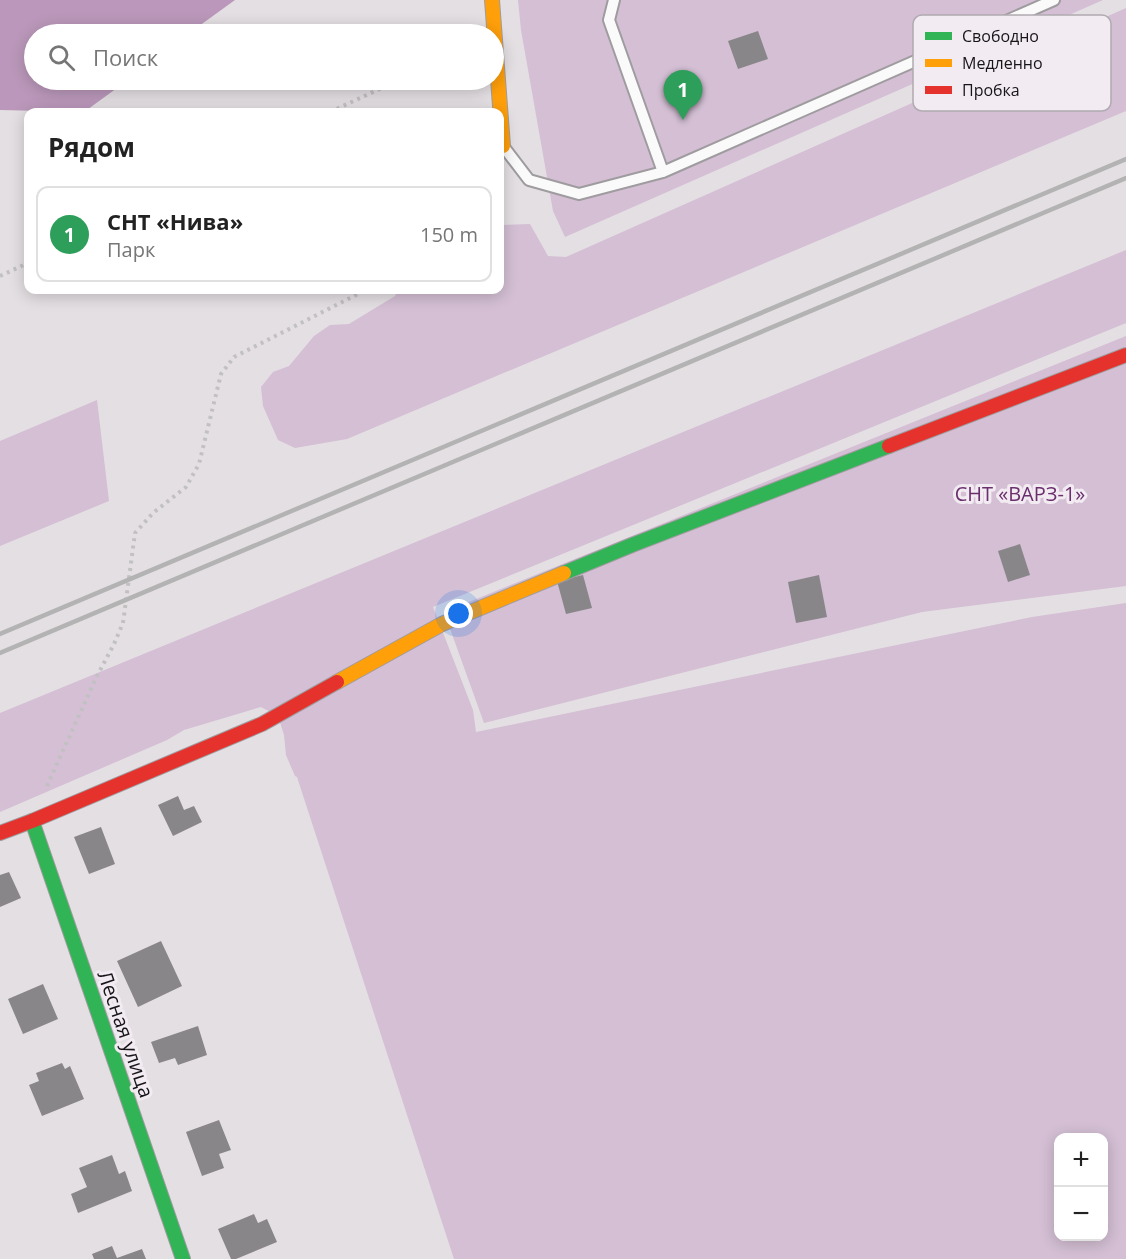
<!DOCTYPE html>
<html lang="ru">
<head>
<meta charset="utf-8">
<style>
	:root { --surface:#fff; --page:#f2f2f2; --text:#222; --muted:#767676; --line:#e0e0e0; --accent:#0b8043 }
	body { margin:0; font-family:"Open Sans",sans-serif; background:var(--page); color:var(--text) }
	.controls { position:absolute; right:18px; bottom:18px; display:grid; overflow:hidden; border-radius:12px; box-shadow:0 3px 15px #0003 }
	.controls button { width:54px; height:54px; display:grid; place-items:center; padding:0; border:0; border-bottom:2px solid var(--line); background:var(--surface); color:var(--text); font:30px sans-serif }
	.you { position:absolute; left:459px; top:614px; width:21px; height:21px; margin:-15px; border:4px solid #fff; border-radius:50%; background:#1a73e8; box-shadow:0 0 0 9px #1a73e833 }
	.badge { display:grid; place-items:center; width:39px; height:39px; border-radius:50%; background:var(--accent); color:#fff; font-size:20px; font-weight:700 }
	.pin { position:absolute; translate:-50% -50px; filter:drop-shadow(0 2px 3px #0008) }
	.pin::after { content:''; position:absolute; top:32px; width:21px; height:18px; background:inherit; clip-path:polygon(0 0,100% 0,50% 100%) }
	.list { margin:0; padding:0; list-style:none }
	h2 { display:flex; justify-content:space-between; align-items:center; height:78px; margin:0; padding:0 24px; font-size:26px }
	h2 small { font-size:20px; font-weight:400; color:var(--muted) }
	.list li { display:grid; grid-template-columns:39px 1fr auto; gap:18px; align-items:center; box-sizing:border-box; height:96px; margin:0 12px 12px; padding:0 12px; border:2px solid var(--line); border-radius:12px }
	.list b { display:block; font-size:22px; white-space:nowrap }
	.list p { margin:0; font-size:20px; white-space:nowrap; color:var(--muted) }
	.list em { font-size:20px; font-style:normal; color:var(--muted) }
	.icon { flex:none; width:33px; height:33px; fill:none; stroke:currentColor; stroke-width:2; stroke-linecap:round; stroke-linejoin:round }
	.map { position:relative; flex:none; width:1126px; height:1259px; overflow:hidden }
	.search { position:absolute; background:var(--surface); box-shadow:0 3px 15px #0003; left:24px; top:24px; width:480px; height:66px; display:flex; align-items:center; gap:15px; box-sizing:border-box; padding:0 21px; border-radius:33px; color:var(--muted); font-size:22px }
	.panel { position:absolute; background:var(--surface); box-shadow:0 3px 15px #0003; left:24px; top:108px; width:480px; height:186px; border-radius:12px }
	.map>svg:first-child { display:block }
	.green { fill:#d4bfd4; fill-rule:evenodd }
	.water { fill:#bb98bb }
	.building { fill:#898689 }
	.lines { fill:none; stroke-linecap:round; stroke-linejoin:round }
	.lane-casing { stroke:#9f9c9f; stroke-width:14 }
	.fast-casing { stroke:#9f9c9f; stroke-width:16 }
	.slow-casing { stroke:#9f9c9f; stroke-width:16 }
	.jam-casing { stroke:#9f9c9f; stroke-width:16 }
	.path { stroke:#c2c1c2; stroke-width:4; stroke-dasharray:3 4.5; stroke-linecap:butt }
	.lane { stroke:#fbfafb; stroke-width:10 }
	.fast { stroke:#30b455; stroke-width:14 }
	.slow { stroke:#ff9f0a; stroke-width:14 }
	.jam { stroke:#e5322d; stroke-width:14 }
	.rail { stroke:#b4b3b4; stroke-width:4.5 }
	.labels { text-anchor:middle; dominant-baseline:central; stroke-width:6; stroke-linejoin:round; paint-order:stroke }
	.park-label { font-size:20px; fill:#6a2f6c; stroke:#f2ebf2 }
	.street-label { font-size:20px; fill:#171517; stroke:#f2ebf2 }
	.key { fill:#f2ebf2; stroke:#b0abb0; stroke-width:1.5 }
	.key-label { font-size:16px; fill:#171517 }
</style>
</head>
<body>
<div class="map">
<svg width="1126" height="1259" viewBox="0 0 1126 1259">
	<rect width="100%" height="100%" fill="#e4dfe3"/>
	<!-- green -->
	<path class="green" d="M518 0H1103L565 237 553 211 521 30Z
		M1126 8V111L347 439 295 448 278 440 263 406 261 387 273 372 289 366 314 336 330 325 349 324 395 296 398 290H500V225L530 224 548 256 566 257Z
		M1126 250V323L433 607 473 710 476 732 1032 617 1126 603V1259H454L297 777 295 776 286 755 284 735 278 716 261 707 184 730 167 740 0 812V713ZM1058 1138H1104V1236H1058Z
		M1126 336V586L922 612 484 723 444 612Z
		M97 400 109 501 0 546V441Z"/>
	<!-- water -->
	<path class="water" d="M0 0H235L188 34H34V80H128L84 112 0 110Z"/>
	<!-- building -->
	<path class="building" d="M758 31 768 59 738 69 728 41Z
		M1020 544 1030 575 1008 582 998 551Z
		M583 575 592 608 566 614 557 581Z
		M819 575 827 617 796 623 788 582Z
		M178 796 184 810 194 806 202 822 173 836 158 805Z
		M101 827 115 864 89 874 74 837Z
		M9 872 21 898 0 907V875Z
		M161 941 182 986 138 1007 117 961Z
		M43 984 58 1019 23 1034 8 999Z
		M198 1026 207 1055 178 1065 175 1058 159 1063 151 1042Z
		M62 1063 65 1069 70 1066 84 1099 42 1116 29 1085 39 1081 36 1073Z
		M219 1120 231 1150 219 1154 224 1168 202 1176 186 1132Z
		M112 1155 119 1174 125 1171 132 1191 78 1213 71 1194 87 1187 79 1168Z
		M254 1214 258 1223 267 1219 277 1242 236 1259H231L218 1229Z
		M112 1246 117 1258 142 1249 146 1259H94L92 1254Z"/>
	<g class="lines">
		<!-- lane casing -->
		<g class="lane-casing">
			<path id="lane" d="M614 0 609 20 663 172
				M503 146 529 180 579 194 663 172 1054 0"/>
		</g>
		<!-- fast casing -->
		<g class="fast-casing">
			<path id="fast" d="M564 573 632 545 889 446
				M32 821 183 1259"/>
		</g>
		<!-- slow casing -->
		<g class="slow-casing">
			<path id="slow" d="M492 0 503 146
				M337 682 442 624 564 573"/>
		</g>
		<!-- jam casing -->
		<g class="jam-casing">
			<path id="jam" d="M889 446 1126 355
				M0 833 32 821 262 724 337 682"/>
		</g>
		<!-- path -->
		<path class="path" d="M330 112 399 80
			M0 276 28 263
			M47 786 96 678 114 644 123 623 135 533 153 513 186 487 199 464 221 374 234 357 356 295 363 290"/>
		<!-- lane -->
		<use href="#lane" class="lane"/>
		<!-- fast -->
		<use href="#fast" class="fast"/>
		<!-- slow -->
		<use href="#slow" class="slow"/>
		<!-- jam -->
		<use href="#jam" class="jam"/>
		<!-- rail -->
		<path class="rail" d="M0 634 1126 159
			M0 653 1126 178"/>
	</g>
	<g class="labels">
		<!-- park labels -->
		<g class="park-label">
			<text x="1020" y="493">СНТ «ВАРЗ-1»</text>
		</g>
		<!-- street labels -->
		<g class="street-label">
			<text transform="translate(126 1034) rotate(71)">Лесная улица</text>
		</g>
	</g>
	<!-- legend -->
	<rect x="913" y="15" width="198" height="96" rx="9" class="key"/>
	<rect x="925" y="32" width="27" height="8" fill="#30b455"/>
	<rect x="925" y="59" width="27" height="8" fill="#ff9f0a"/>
	<rect x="925" y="86" width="27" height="8" fill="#e5322d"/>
	<g class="key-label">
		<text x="962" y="42">Свободно</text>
		<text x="962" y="69">Медленно</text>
		<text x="962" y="96">Пробка</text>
	</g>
</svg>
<div class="controls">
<button>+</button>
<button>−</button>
</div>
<div class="you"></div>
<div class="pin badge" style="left:683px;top:120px;background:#2e9e5b">1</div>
<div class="search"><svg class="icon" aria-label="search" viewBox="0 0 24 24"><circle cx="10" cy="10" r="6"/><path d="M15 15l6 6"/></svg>Поиск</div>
<section class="panel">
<h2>Рядом<small></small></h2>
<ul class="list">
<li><span class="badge" style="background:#2e9e5b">1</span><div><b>СНТ «Нива»</b><p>Парк</p></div><em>150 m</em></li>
</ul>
</section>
</div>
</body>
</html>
